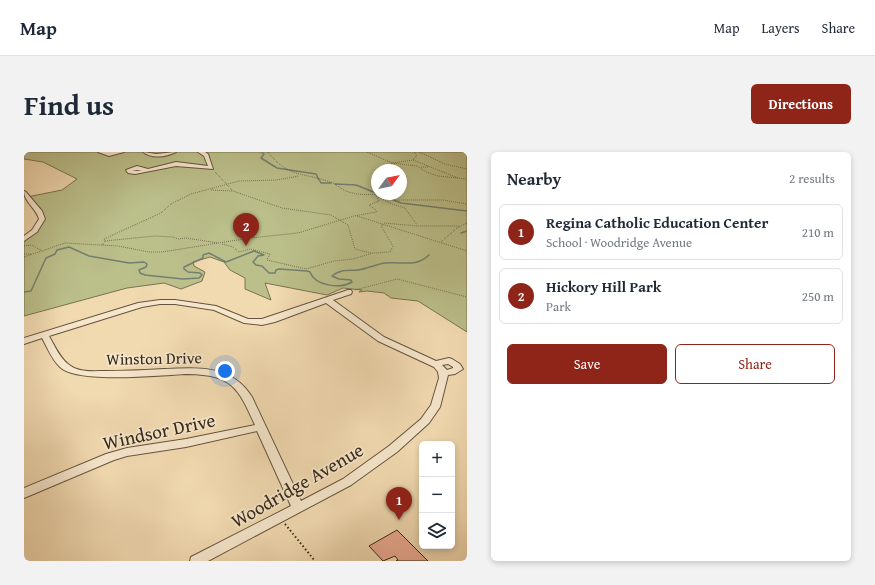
<!DOCTYPE html>
<html lang="en">
<head>
<meta charset="utf-8">
<style>
	:root { --surface:#fff; --page:#f2f2f3; --text:#1f2937; --muted:#747a83; --line:#e0e1e3; --accent:#8f2418 }
	body { margin:0; font-family:"Gentium Book Plus",serif; background:var(--page); color:var(--text) }
	.controls { position:absolute; right:12px; bottom:12px; display:grid; overflow:hidden; border-radius:6px; box-shadow:0 2px 6px #0003 }
	.controls button { width:36px; height:36px; display:grid; place-items:center; padding:0; border:0; border-bottom:1px solid var(--line); background:var(--surface); color:var(--text); font:20px sans-serif }
	.compass { position:absolute; left:347px; top:12px; width:36px; height:36px; border-radius:50%; background:var(--surface); box-shadow:0 2px 6px #0003; rotate:57deg }
	.you { position:absolute; left:201px; top:219px; width:14px; height:14px; margin:-10px; border:3px solid #fff; border-radius:50%; background:#1a73e8; box-shadow:0 0 0 6px #1a73e833 }
	.badge { display:grid; place-items:center; width:26px; height:26px; border-radius:50%; background:var(--accent); color:#fff; font-size:13px; font-weight:700 }
	.pin { position:absolute; translate:-50% -33px; filter:drop-shadow(0 1px 2px #0008) }
	.pin::after { content:''; position:absolute; top:21px; width:14px; height:12px; background:inherit; clip-path:polygon(0 0,100% 0,50% 100%) }
	.list { margin:0; padding:0; list-style:none }
	h2 { display:flex; justify-content:space-between; align-items:center; height:52px; margin:0; padding:0 16px; font-size:17px }
	h2 small { font-size:13px; font-weight:400; color:var(--muted) }
	.list li { display:grid; grid-template-columns:26px 1fr auto; gap:12px; align-items:center; box-sizing:border-box; height:56px; margin:0 8px 8px; padding:0 8px; border:1px solid var(--line); border-radius:6px }
	.list b { display:block; font-size:15px; white-space:nowrap }
	.list p { margin:0; font-size:13px; white-space:nowrap; color:var(--muted) }
	.list em { font-size:13px; font-style:normal; color:var(--muted) }
	.actions { display:flex; gap:8px; padding:12px 16px }
	.actions a { flex:1; padding:9px 0; border:1px solid var(--accent); border-radius:6px; text-align:center; font-size:14px; color:var(--accent) }
	.actions .main { background:var(--accent); color:#fff }
	.icon { flex:none; width:22px; height:22px; fill:none; stroke:currentColor; stroke-width:2; stroke-linecap:round; stroke-linejoin:round }
	.map { position:relative; flex:none; width:443px; height:409px; overflow:hidden; border-radius:6px }
	header { display:flex; align-items:center; gap:24px; box-sizing:border-box; height:56px; padding:0 20px; background:var(--surface); border-bottom:1px solid var(--line) }
	header strong { font-size:19px }
	nav { display:flex; gap:22px; margin-inline-start:auto; font-size:14px }
	.intro { display:flex; align-items:center; justify-content:space-between; box-sizing:border-box; height:96px; padding:0 24px }
	h1 { margin:0; font-size:28px }
	.button { padding:10px 18px; border-radius:6px; background:var(--accent); color:#fff; font-size:14px; font-weight:700 }
	main { display:flex; gap:24px; padding:0 24px }
	aside { flex:1; background:var(--surface); border-radius:6px; box-shadow:0 2px 6px #0003 }
	.map>svg:first-child { display:block }
	.green { fill:#bbbf8a; stroke:#787451; fill-rule:evenodd }
	.lines { fill:none; stroke-linecap:round; stroke-linejoin:round }
	.stream { stroke:#738071; stroke-width:1.5 }
	.building { fill:#e9a991; stroke:#362918 }
	.minor-casing { stroke:#65553e; stroke-width:2 }
	.path-far1 { stroke:#362918; stroke-width:1; stroke-dasharray:0.5 1.5; stroke-linecap:butt }
	.path { stroke:#362918; stroke-width:2; stroke-dasharray:1.5 2.5; stroke-linecap:butt }
	.minor { fill:#f6e6cc; fill-rule:evenodd }
	.labels { text-anchor:middle; dominant-baseline:central; stroke-width:3.5; stroke-linejoin:round; paint-order:stroke }
	.street-label { font-size:16px; fill:#362918; stroke:#f6e6cc }
	.near-street-label { font-size:19px; fill:#362918; stroke:#f6e6cc }
</style>
</head>
<body>
<header>
<strong>Map</strong>
<nav><a>Map</a><a>Layers</a><a>Share</a></nav>
</header>
<div class="intro"><h1>Find us</h1><a class="button">Directions</a></div>
<main>
<div class="map">
<svg width="443" height="409" viewBox="0 0 443 409">
	<rect width="100%" height="100%" fill="#f1d9b0"/>
	<filter id="stains"><feTurbulence type="fractalNoise" baseFrequency=".005" numOctaves="4"/><feColorMatrix values="0 0 0 0 .2 0 0 0 0 .09 0 0 0 0 .02 0 0 0 .5 -.17"/></filter>
	<radialGradient id="worn" r=".72"><stop offset=".6" stop-color="#630" stop-opacity="0"/><stop offset="1" stop-color="#630" stop-opacity=".3"/></radialGradient>
	<!-- green -->
	<path class="green" d="M0 0H443V180L394 149 367 146 360 141 343 139 335 140 338 138 319 136 303 143 241 131 247 148 221 137V126L206 118 200 110 186 105 169 110 170 114 181 120 178 129 157 137 140 131 103 136 0 164V86L6 83 18 67 3 45 38 38 53 27 19 10 0 7ZM353 18H377V42H353Z"/>
	<g class="lines">
		<!-- stream -->
		<path class="stream" d="M237 0 240 2 237 6 253 16 292 22 295 28
			M296 29 297 31H307
			M311 32 332 33 352 41
			M354 42 377 51 443 59
			M437 81 443 79
			M0 140 7 139 22 106 31 102 33 98 45 95 65 104 105 111 120 110 123 112 122 115 115 118 116 121 121 123 159 127 175 126 178 123 176 121 164 120 160 117V115L179 106V103L185 101 202 110 230 99 240 103 234 104 229 110 232 113 238 114 245 121H251L252 118 255 117 283 119 286 120C291 134 316 137 328 130L327 128 315 127 308 124C316 117 324 119 334 118 343 117 352 112 361 111 377 109 392 116 405 103"/>
	</g>
	<!-- building -->
	<path class="building" d="M373 378 404 409H372L374 408 371 404 359 409 345 394Z"/>
	<g class="lines">
		<!-- minor casing -->
		<g class="minor-casing">
			<path id="minor" d="M74 0H100L85 4Z
				M119 0 132 2 152 0C142 5 128 7 119 0Z
				M174 0H181L184 2 189 17 152 14 111 22 104 21 102 18 113 14 124 17 152 10 184 14 180 4ZM113 18 118 19H108Z
				M0 39 2 40 18 59 21 67 13 80 0 89V84L8 78 15 67C12 56 0 50 0 39Z
				M324 138H327L328 140 327 142 309 148 360 185 412 209 425 206 428 207 436 212 439 217 431 222 424 223 416 255 405 271 373 300 327 333 184 409H166L167 405 267 354 233 279 162 295 103 304 90 308 0 346V336L82 302 103 296 162 287 231 273C214 235 208 223 164 222 138 223 53 232 36 215 28 208 23 195 18 186L0 192V186L114 151 136 148H151L192 154 224 167H238ZM302 151 354 189 410 215 414 220 415 226 407 253 397 267 365 294 319 327 277 349 228 245C207 212 175 216 140 217 121 218 101 219 82 219 69 219 54 221 44 212 36 206 30 193 25 184L118 155 136 152H151L190 158 220 171 238 173 251 170ZM424 212 429 215V216L423 218 418 213Z"/>
		</g>
		<!-- path-far1 -->
		<path class="path-far1" d="M244 0C265 27 281 20 309 31 313 33 316 36 320 38 330 43 342 43 353 42
			M343 0 368 11 359 18
			M390 0 393 3 389 8 368 11 393 14 402 20 414 24 443 27
			M395 0 421 12 443 17
			M389 8 434 26
			M397 15H405
			M191 20 209 39
			M187 38 209 39 258 56 307 63 324 73 331 97 347 101
			M359 42 371 48H419L443 52
			M354 45 368 52 381 56 393 73
			M333 64 443 99
			M360 71 393 74H435
			M81 89 131 84 149 85 154 87 162 86 194 91
			M417 90 433 76 443 71
			M198 92 209 95 215 100 226 97 246 102 243 108 282 117 310 109 329 107 349 101 366 100 369 94 357 74 360 72
			M78 93 81 89 80 87 137 61 147 52 167 42 215 29 253 28 275 24
			M0 94 8 93 18 99
			M0 102H8
			M0 105 41 91 94 94 125 100H138L226 86 274 81 330 64 352 60 353 59 345 53 355 49 351 42
			M331 138 373 127 443 145"/>
		<!-- path -->
		<path class="path" d="M261 372 291 409"/>
		<!-- minor -->
		<use href="#minor" class="minor"/>
	</g>
	<g class="labels">
		<!-- street labels -->
		<g class="street-label">
			<text transform="translate(130 206) rotate(-1)">Winston Drive</text>
		</g>
		<!-- near-street labels -->
		<g class="near-street-label">
			<text transform="translate(135 279) rotate(-12)">Windsor Drive</text>
			<text transform="translate(273 333) rotate(-30)">Woodridge Avenue</text>
		</g>
	</g>
	<rect width="100%" height="100%" filter="url(#stains)"/>
	<rect width="100%" height="100%" fill="url(#worn)"/>
</svg>
<div class="controls">
<button>+</button>
<button>−</button>
<button><svg class="icon" aria-label="layers" viewBox="0 0 24 24"><path d="M12 4l9 5-9 5-9-5zM3 14l9 5 9-5"/></svg></button>
</div>
<svg class="compass" viewBox="-18 -18 36 36"><path d="M0-13l5 13h-10z" fill="#e53935"/><path d="M0 13l5-13h-10z" fill="#747a83"/></svg>
<div class="you"></div>
<div class="pin badge" style="left:375px;top:368px">1</div>
<div class="pin badge" style="left:222px;top:94px">2</div>
</div>
<aside>
<h2>Nearby<small>2 results</small></h2>
<ul class="list">
<li><span class="badge">1</span><div><b>Regina Catholic Education Center</b><p>School · Woodridge Avenue</p></div><em>210 m</em></li>
<li><span class="badge">2</span><div><b>Hickory Hill Park</b><p>Park</p></div><em>250 m</em></li>
</ul>
<div class="actions"><a class="main">Save</a><a>Share</a></div>
</aside>
</main>
</body>
</html>
